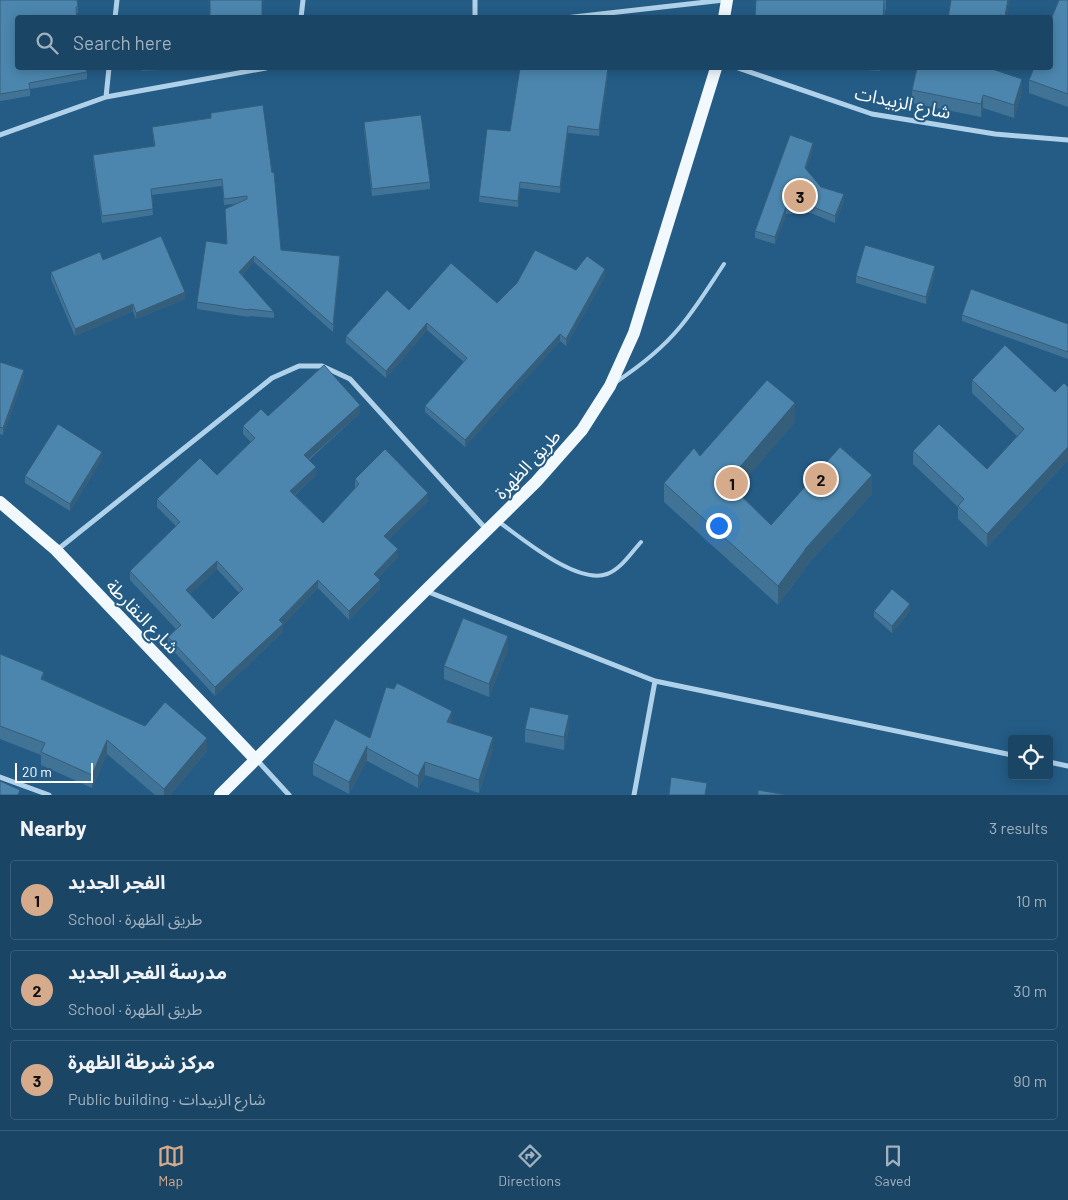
<!DOCTYPE html>
<html lang="en">
<head>
<meta charset="utf-8">
<style>
	:root { --surface:#1b4564; --page:#284f6d; --text:#f1f3f6; --muted:#a0b1bf; --line:#395d78; --accent:#d6ab8b }
	body { margin:0; font-family:Barlow,"Noto Sans Arabic",sans-serif; background:var(--page); color:var(--text) }
	.controls { position:absolute; right:15px; bottom:15px; display:grid; overflow:hidden; border-radius:5px; box-shadow:0 2px 12px #0003 }
	.controls button { width:45px; height:45px; display:grid; place-items:center; padding:0; border:0; border-bottom:1px solid var(--line); background:var(--surface); color:var(--text); font:25px sans-serif }
	.scale { position:absolute; left:15px; bottom:12px; width:78px; box-sizing:border-box; padding-left:5px; border:2px solid #fff; border-top:0; font-size:14px; line-height:18px; white-space:nowrap; color:#fff; -webkit-text-stroke:4px #245c86; paint-order:stroke }
	.you { position:absolute; left:718px; top:525px; width:18px; height:18px; margin:-12px; border:4px solid #fff; border-radius:50%; background:#1a73e8; box-shadow:0 0 0 8px #1a73e833 }
	.badge { display:grid; place-items:center; width:32px; height:32px; border-radius:50%; background:var(--accent); color:#111; font-size:16px; font-weight:700 }
	.pin { position:absolute; translate:-50% -50%; border:2px solid #fff; box-shadow:0 1px 5px #0006 }
	.list { margin:0; padding:0; list-style:none }
	h2 { display:flex; justify-content:space-between; align-items:center; height:65px; margin:0; padding:0 20px; font-size:21px }
	h2 small { font-size:16px; font-weight:400; color:var(--muted) }
	.list li { display:grid; grid-template-columns:32px 1fr auto; gap:15px; align-items:center; box-sizing:border-box; height:80px; margin:0 10px 10px; padding:0 10px; border:1px solid var(--line); border-radius:5px }
	.list b { display:block; font-size:19px; white-space:nowrap }
	.list p { margin:0; font-size:16px; white-space:nowrap; color:var(--muted) }
	.list em { font-size:16px; font-style:normal; color:var(--muted) }
	.icon { flex:none; width:28px; height:28px; fill:none; stroke:currentColor; stroke-width:2; stroke-linecap:round; stroke-linejoin:round }
	.map { position:relative; flex:none; width:1068px; height:795px; overflow:hidden }
	.search { position:absolute; background:var(--surface); box-shadow:0 2px 12px #0003; left:15px; right:15px; top:15px; height:55px; display:flex; align-items:center; gap:12px; box-sizing:border-box; padding:0 18px; border-radius:5px; color:var(--muted); font-size:19px }
	.sheet { height:335px; background:var(--surface) }
	nav { display:flex; justify-content:space-around; align-items:center; box-sizing:border-box; height:70px; border-top:1px solid var(--line); background:var(--surface); font-size:14px; color:var(--muted) }
	nav a { display:grid; justify-items:center; gap:2px }
	nav .on { color:var(--accent) }
	.map>svg:first-child { display:block }
	.lines { fill:none; stroke-linecap:round; stroke-linejoin:round }
	.service { stroke:#afd1e9; stroke-width:4 }
	.minor { stroke:#afd1e9; stroke-width:5 }
	.primary { stroke:#f1f8fe; stroke-width:12 }
	.wall { fill:#417396; fill-rule:evenodd }
	.shaded-wall { fill:#355e7a }
	.building { fill:#4c86ae; stroke:#355e7a; fill-rule:evenodd }
	.labels { text-anchor:middle; dominant-baseline:central; stroke-width:4; stroke-linejoin:round; paint-order:stroke }
	.street-label { font-size:18px; fill:#fff; stroke:#245c86 }
</style>
</head>
<body>
<div class="map">
<svg width="1068" height="795" viewBox="0 0 1068 795">
	<rect width="100%" height="100%" fill="#245c86"/>
	<g class="lines">
		<!-- service -->
		<path class="service" d="M616 382C640 366 662 349 680 327 696 308 710 285 724 264
			M499 522C523 539 577 585 607 574 621 569 631 553 641 542"/>
		<!-- minor -->
		<path class="minor" d="M115 18 117 0
			M301 18 303 0
			M475 18V0
			M565 18 724 0
			M738 68 872 114 995 134 1068 140
			M106 97 109 68
			M0 135 106 97 266 68
			M57 550 272 378 299 366H322L350 379 486 529
			M426 591 655 681 1012 755
			M257 760 289 795
			M1049 762 1068 766
			M0 777 49 795
			M634 795 655 681"/>
		<!-- primary -->
		<path class="primary" d="M724 18 727 0
			M0 502 56 550 256 760
			M220 795 425 591 536 482 582 430 610 386 634 333 716 68"/>
	</g>
	<!-- wall -->
	<path class="wall" d="M0 0 78 6V13H77L87 72V79L30 89V96L0 101Z
		M756 0H886V10H885L884 18H755Z
		M1068 0V107L1029 93V80Z
		M141 68H191L142 71Z
		M843 68H880V71Z
		M991 69 1022 92 1014 118 983 108 981 117 912 103V90Z
		M608 75 599 136 568 133 560 193 520 188 518 207 479 202V196L510 131Z
		M211 113 281 250 340 263 333 332 254 262 242 275 274 312V318L249 316V317L197 309V302L227 244 225 209 236 204 224 205 222 186 152 195 153 215 102 223 93 162V155L154 146 152 127 211 118Z
		M364 122 430 182V189L372 196 364 129Z
		M813 150 806 169 821 187 844 201 835 223 811 213 786 214 775 244 755 238V231Z
		M103 260 185 299 136 319 133 311 75 336 51 279V272Z
		M576 270 605 276 566 346 560 341 509 397 465 447 425 412V406L464 362 427 330 386 378 346 343V336L409 310 497 303Z
		M935 273 926 304 856 283V276Z
		M962 315 1068 324V359L962 321Z
		M0 362 24 377 3 435 0 434Z
		M972 380 1055 392 1068 387V460L987 547 958 519V507L913 464V451L987 469 1017 436 972 393Z
		M360 413 309 460 316 475 295 495 323 523 355 488V479L428 501 388 540 398 557 378 578 380 588 349 620 318 588 283 625V632L215 696 168 645V637L176 629 130 580V571L176 526 157 507V499L217 475 251 442 243 434V426L268 416ZM217 569 239 593 213 619 190 594Z
		M795 422 736 490 771 525 872 494 805 567V569L778 605 664 502V483L700 456Z
		M102 459 70 511 25 483V476Z
		M874 611H910L892 633 874 617Z
		M508 649 489 697 444 679V666Z
		M0 654 44 680 145 726 207 751 170 795H155L107 754 92 788 41 765V755L0 739Z
		M452 723V724L493 749 479 793 425 775 418 788 367 761V760L349 794 313 775V763L370 738Z
		M569 728 564 750 525 742V729Z"/>
	<!-- shaded-wall -->
	<path class="shaded-wall" d="M885 0 884 18H883Z
		M1008 0H1010L1007 18H1005Z
		M608 68V75L599 136V130Z
		M1022 79V92L1014 118V105Z
		M983 95V108L981 117V104Z
		M568 126V133L560 193V187Z
		M813 143V150L805 174V168Z
		M520 182V188L518 207V201Z
		M844 194V201L835 223V216Z
		M786 207V214L775 244V237Z
		M254 256V262L239 278V272Z
		M340 256V263L333 332V325Z
		M935 266V273L926 304V297Z
		M605 269V276L566 346V339Z
		M185 292V299L136 319V313Z
		M133 304V311L75 336V329Z
		M427 323V330L386 378V371Z
		M560 334V341L509 397 465 447V440L509 390Z
		M24 370V377L3 435V428Z
		M795 403V422L727 501V482Z
		M360 405V413L304 463V455Z
		M1068 447V460L987 547V534Z
		M102 452V459L70 511V504Z
		M316 467V475L290 499V491Z
		M872 475V494L805 567V569L778 605V586L805 549Z
		M428 493V501L384 544V536Z
		M398 549V557L374 582V574Z
		M217 561V569L186 598V590Z
		M318 580V588L283 625V632L215 696V687Z
		M380 580V588L349 620V611Z
		M910 604V611L892 633V626Z
		M508 636V649L489 697V684Z
		M44 672V685L41 679Z
		M452 711V723L447 734V722Z
		M569 715V728L564 750V737Z
		M493 737V749L479 793V780Z
		M207 738V751L170 795H164V789Z
		M107 740V754L92 788V775Z
		M367 746V760L349 794V782Z
		M425 762V775L418 788V776Z"/>
	<!-- building -->
	<path class="building" d="M0 0H77L78 6 76 7 77 18H18V68H86L87 72 29 83 30 89 0 94Z
		M210 0H262V18H176L210 15Z
		M756 0H884L883 18H755Z
		M951 0H1008L1005 16 1000 15 999 18H948Z
		M1059 0H1068V94L1029 80 1034 68H1050V22Z
		M520 68H608L599 130 568 126 560 187 520 182 518 201 479 196 487 129 510 131Z
		M917 68H989L1022 79 1014 105 983 95 981 104 912 90Z
		M263 105 272 173 274 172 281 250 340 256 333 325 254 256 239 272 274 312 249 309V310L197 302 206 241 227 244 225 209 247 199V196L224 199 222 179 151 189 153 209 102 216 93 155 155 146 152 127 211 118V113Z
		M421 115 430 182 372 189 364 122Z
		M790 135 813 143 805 168 821 187 844 194 835 216 811 206 786 207 775 237 755 231Z
		M161 236 185 292 136 313 133 304 75 329 51 272 100 252 103 260Z
		M865 245 935 266 926 297 856 276Z
		M535 250 576 270 587 256 605 269 566 339 560 334 509 390 465 440 425 406 467 358 427 323 386 371 346 336 387 290 409 310 451 263 497 303 517 283Z
		M971 289 1068 324V352L962 315Z
		M1005 345 1055 392 1064 383 1068 387V447L987 534 958 506 964 499 913 451 939 424 987 469 1024 429 972 380Z
		M0 362 24 370 3 428 0 427Z
		M324 365 360 405 304 455 316 467 290 491 323 523 359 484 355 479 385 449 428 493 384 536 398 549 374 574 380 580 349 611 318 580 279 620 283 624 215 687 168 637 181 625 130 571 180 522 157 499 200 458 217 475 255 438 243 426 261 409 268 416ZM217 561 243 589 213 619 186 590Z
		M767 380 795 403 727 482 771 525 840 447 872 475 805 549V550L778 586 664 483 694 448 700 456Z
		M58 424 102 452 70 504 25 476Z
		M892 589 910 604 892 626 874 611Z
		M463 618 508 636 489 684 444 666Z
		M0 654 44 672 41 679 145 726 165 702 207 738 164 789 107 740 92 775 41 752 45 743 0 726Z
		M397 683 452 711 447 722 493 737 479 780 425 762 418 776 367 748V746L349 782 313 763 335 719 370 738 386 687 394 689Z
		M530 707 569 715 564 737 525 729Z
		M671 777 707 783 705 795H669Z
		M0 781 20 790 18 795H0Z
		M758 790 787 795H758Z"/>
	<g class="labels">
		<!-- street labels -->
		<g class="street-label">
			<text transform="translate(903 102) rotate(12)">شارع الزبيدات</text>
			<text transform="translate(527 464) rotate(-47)">طريق الظهرة</text>
			<text transform="translate(143 616) rotate(46)">شارع النقارطة</text>
		</g>
	</g>
</svg>
<div class="controls">
<button><svg class="icon" aria-label="locate" viewBox="0 0 24 24"><circle cx="12" cy="12" r="6"/><path d="M12 2v4M12 18v4M2 12h4M18 12h4"/></svg></button>
</div>
<div class="scale">20 m</div>
<div class="you"></div>
<div class="pin badge" style="left:732px;top:483px">1</div>
<div class="pin badge" style="left:821px;top:479px">2</div>
<div class="pin badge" style="left:800px;top:196px">3</div>
<div class="search"><svg class="icon" aria-label="search" viewBox="0 0 24 24"><circle cx="10" cy="10" r="6"/><path d="M15 15l6 6"/></svg>Search here</div>
</div>
<section class="sheet">
<h2>Nearby<small>3 results</small></h2>
<ul class="list">
<li><span class="badge">1</span><div><b>الفجر الجديد</b><p>School · طريق الظهرة</p></div><em>10 m</em></li>
<li><span class="badge">2</span><div><b>مدرسة الفجر الجديد</b><p>School · طريق الظهرة</p></div><em>30 m</em></li>
<li><span class="badge">3</span><div><b>مركز شرطة الظهرة</b><p>Public building · شارع الزبيدات</p></div><em>90 m</em></li>
</ul>
</section>
<nav>
<a class="on"><svg class="icon" aria-label="map" viewBox="0 0 24 24"><path d="M3 6l6-2 6 2 6-2v14l-6 2-6-2-6 2zM9 4v14M15 6v14"/></svg>Map</a>
<a><svg class="icon" aria-label="directions" viewBox="0 0 24 24"><path d="M12 3l9 9-9 9-9-9zM9 14v-3h6M13 9l2 2-2 2"/></svg>Directions</a>
<a><svg class="icon" aria-label="saved" viewBox="0 0 24 24"><path d="M7 4h10v16l-5-4-5 4z"/></svg>Saved</a>
</nav>
</body>
</html>
